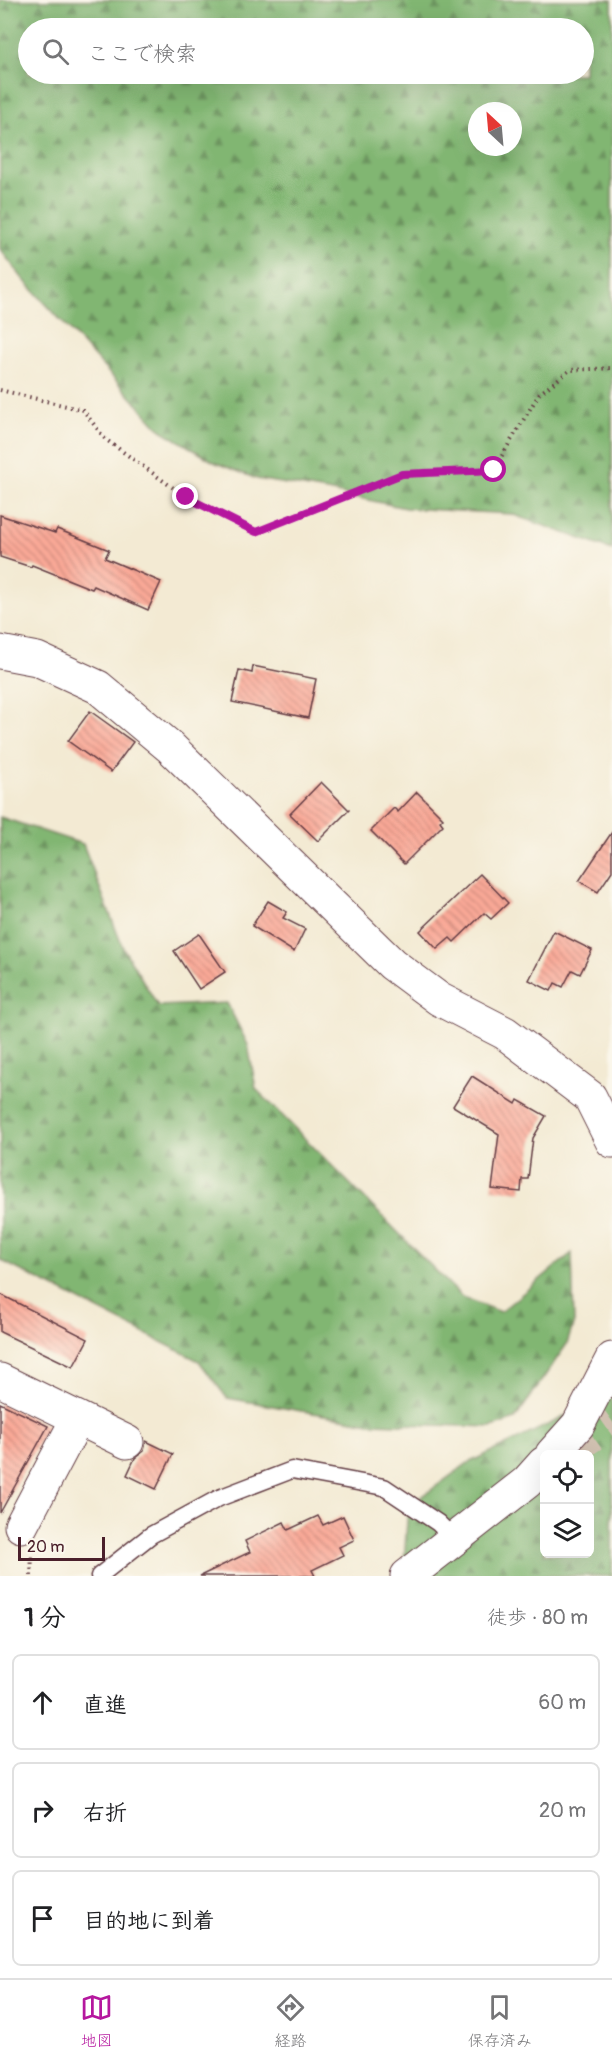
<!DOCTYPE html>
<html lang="ja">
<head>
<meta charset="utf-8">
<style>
	:root { --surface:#fff; --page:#f2f2f2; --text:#202124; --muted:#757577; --line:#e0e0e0; --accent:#b5179e }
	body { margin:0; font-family:Pangolin,"Klee One",sans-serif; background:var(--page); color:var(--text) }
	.controls { position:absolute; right:18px; bottom:18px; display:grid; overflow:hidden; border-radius:9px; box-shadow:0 6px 24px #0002 }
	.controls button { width:54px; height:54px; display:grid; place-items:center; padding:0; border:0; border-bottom:2px solid var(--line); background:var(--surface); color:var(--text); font:30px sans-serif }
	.compass { position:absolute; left:468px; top:102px; width:54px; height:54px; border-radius:50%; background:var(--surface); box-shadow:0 6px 24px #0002; rotate:334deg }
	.scale { position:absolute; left:18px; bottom:15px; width:87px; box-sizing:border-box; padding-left:6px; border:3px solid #4a1f2b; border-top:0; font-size:16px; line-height:21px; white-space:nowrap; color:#4a1f2b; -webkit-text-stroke:4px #fbf7ec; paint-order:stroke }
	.stop { position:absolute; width:18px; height:18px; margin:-14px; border:4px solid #b5179e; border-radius:50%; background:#fff }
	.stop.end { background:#b5179e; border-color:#fff; box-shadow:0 2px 6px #0008 }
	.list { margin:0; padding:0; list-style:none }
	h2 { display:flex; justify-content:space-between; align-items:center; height:78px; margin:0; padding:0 24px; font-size:26px }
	h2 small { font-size:20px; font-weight:400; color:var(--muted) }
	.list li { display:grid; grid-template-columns:39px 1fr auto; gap:18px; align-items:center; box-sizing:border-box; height:96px; margin:0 12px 12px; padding:0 12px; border:2px solid var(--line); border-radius:9px }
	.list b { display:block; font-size:22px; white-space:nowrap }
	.list em { font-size:20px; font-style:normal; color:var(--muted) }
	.icon { flex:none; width:33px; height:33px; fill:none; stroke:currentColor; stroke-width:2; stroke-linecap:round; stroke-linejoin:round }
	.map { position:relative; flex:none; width:612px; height:1576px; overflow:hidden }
	.search { position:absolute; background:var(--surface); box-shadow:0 6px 24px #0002; left:18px; right:18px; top:18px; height:66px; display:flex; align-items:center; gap:15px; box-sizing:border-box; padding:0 21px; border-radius:33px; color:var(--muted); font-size:22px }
	.sheet { height:402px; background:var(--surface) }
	nav { display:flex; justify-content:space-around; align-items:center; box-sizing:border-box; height:84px; border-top:2px solid var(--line); background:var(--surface); font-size:16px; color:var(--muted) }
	nav a { display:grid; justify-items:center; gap:3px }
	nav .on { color:var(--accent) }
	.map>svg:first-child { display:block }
	.forest { fill:url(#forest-firs); stroke:#666a4e; stroke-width:1.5; fill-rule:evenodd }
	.building { fill:url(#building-back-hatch) }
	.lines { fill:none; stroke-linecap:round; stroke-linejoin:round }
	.tertiary-tunnel { stroke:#d1c1b1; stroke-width:33; stroke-dasharray:33 16; stroke-linecap:butt }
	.service-casing { stroke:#633d44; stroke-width:19 }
	.minor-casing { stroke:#633d44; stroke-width:35 }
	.tertiary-casing { stroke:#633d44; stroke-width:35 }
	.path { stroke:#633d44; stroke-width:4; stroke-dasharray:1.5 4.5; stroke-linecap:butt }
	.service { stroke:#fff; stroke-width:16 }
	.minor { stroke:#fff; stroke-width:33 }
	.tertiary { stroke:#fff; stroke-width:33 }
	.route { stroke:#b5179e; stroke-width:8 }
</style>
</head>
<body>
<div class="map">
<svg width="612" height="1576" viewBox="0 0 612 1576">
	<defs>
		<pattern id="forest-firs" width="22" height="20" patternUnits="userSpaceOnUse" patternTransform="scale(1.5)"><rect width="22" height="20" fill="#81b672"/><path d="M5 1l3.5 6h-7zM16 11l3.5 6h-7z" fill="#6c935e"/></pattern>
		<pattern id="building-back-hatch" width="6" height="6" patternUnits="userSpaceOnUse" patternTransform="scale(1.5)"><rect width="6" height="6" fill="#faa997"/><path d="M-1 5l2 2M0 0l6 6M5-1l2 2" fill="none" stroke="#cc897b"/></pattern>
	</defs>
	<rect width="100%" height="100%" fill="#fbf7ec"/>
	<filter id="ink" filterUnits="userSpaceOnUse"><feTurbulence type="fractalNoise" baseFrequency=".0167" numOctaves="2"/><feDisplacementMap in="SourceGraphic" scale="12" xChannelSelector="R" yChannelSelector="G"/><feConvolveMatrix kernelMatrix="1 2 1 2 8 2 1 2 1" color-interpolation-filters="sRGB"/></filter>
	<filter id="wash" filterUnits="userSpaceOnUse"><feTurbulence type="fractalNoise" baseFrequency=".008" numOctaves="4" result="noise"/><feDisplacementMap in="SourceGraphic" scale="24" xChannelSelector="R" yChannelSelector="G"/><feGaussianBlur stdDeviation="1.35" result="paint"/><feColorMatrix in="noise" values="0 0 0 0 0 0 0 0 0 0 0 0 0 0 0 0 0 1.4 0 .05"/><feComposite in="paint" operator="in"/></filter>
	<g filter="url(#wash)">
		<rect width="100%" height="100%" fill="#f3ead3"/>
		<!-- forest -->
		<path class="forest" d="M0 0H612V550L511 514 405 508 327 491 257 479 214 462 161 430 23 279 0 249ZM584 28V74H28V28ZM477 111H513V147H477Z
			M0 817 83 844 123 948 158 1006 227 1003 248 1045 256 1089 462 1297 500 1312 572 1253 574 1322 567 1344 515 1419 492 1427 370 1423 227 1398 199 1361 0 1260Z
			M612 1394V1576H408L404 1562 408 1507 468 1463ZM544 1454H590V1554H544Z"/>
		<g id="blocks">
			<!-- building -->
			<path class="building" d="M0 515 55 533 57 529 109 550 105 558 161 582 148 610 94 586 92 589 32 565 31 567 0 557Z
				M253 666 316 679 308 718 232 702 239 670 252 673Z
				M90 711 133 742 111 772 68 741Z
				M321 782 349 810 318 841 290 814Z
				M417 792 443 818 440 821 443 825 404 864 371 831 394 808 398 812Z
				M612 832V871L598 892 579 881Z
				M480 874 508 903 491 919 484 913 454 942 450 938 437 949 420 931Z
				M268 901 287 912 283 918 305 929 294 952 252 926Z
				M554 931 592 950 580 974 572 970 563 987 555 983 551 991 529 980Z
				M199 934 225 972 199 989 174 951Z
				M472 1076 516 1104 518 1100 546 1116 533 1138 528 1179H522L521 1192 492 1189 499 1134 453 1106Z
				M0 1294 88 1339 73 1367 0 1332Z
				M0 1403 48 1426 0 1513Z
				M146 1441 173 1454 156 1489 127 1475 135 1458 144 1451Z
				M318 1516 323 1525 343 1516 354 1540 339 1547 343 1555 312 1570 315 1576H200L250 1552 245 1541 284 1522 288 1530Z"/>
		</g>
	</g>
	<g filter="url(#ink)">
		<use href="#blocks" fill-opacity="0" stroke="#633d44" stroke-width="1.5"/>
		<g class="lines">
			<!-- tertiary-tunnel -->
			<path class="tertiary-tunnel" d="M565 1454 612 1421"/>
			<!-- service casing -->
			<g class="service-casing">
				<path id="service" d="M99 1576 151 1535 219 1498 292 1470 384 1487 438 1523 454 1539"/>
			</g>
			<!-- minor casing -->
			<g class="minor-casing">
				<path id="minor" d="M0 1380 127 1442
					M21 1526 78 1418"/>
			</g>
			<!-- tertiary casing -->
			<g class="tertiary-casing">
				<path id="tertiary" d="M0 652 37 659 98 687 170 747 392 964 439 999 505 1033 590 1097 612 1141
					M552 1454 578 1425 612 1359
					M407 1576 527 1482 544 1463"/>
			</g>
			<!-- path -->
			<path class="path" d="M0 390 83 410 105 439 186 497 256 532 402 474 494 469 539 394 570 370 612 368
				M31 1576 32 1554"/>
			<!-- service -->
			<use href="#service" class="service"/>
			<!-- minor -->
			<use href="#minor" class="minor"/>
			<!-- tertiary -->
			<use href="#tertiary" class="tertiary"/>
		</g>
	</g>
	<g class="lines" filter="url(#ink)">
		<!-- route -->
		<path class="route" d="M186 497 256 532 402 474 494 470"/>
	</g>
</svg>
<div class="controls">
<button><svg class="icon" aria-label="locate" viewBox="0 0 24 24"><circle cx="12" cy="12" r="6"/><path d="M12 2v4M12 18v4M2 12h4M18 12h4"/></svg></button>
<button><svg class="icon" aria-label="layers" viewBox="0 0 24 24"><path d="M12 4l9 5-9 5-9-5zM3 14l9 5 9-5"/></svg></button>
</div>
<svg class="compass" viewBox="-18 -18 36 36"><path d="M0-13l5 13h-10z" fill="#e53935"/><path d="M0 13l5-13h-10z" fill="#757577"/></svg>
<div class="scale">20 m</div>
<div class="stop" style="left:494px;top:470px"></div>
<div class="stop end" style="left:186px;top:497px"></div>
<div class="search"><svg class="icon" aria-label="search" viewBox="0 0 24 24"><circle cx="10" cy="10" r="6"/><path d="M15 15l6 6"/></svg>ここで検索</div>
</div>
<section class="sheet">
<h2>1 分<small>徒歩 · 80 m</small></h2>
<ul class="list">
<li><svg class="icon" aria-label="ahead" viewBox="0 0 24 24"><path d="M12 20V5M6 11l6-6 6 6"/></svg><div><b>直進</b></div><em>60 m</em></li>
<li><svg class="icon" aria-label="right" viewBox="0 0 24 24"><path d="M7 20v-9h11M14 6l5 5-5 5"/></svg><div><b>右折</b></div><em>20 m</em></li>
<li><svg class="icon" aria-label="arrive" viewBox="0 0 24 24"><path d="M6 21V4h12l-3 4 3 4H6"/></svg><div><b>目的地に到着</b></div></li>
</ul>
</section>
<nav>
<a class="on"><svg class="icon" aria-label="map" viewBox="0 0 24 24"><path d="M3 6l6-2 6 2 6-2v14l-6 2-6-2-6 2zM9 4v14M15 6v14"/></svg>地図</a>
<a><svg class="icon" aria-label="directions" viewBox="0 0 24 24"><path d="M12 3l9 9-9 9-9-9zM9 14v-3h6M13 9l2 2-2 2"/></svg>経路</a>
<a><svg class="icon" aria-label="saved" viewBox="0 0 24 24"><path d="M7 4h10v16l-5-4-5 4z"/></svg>保存済み</a>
</nav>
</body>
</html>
